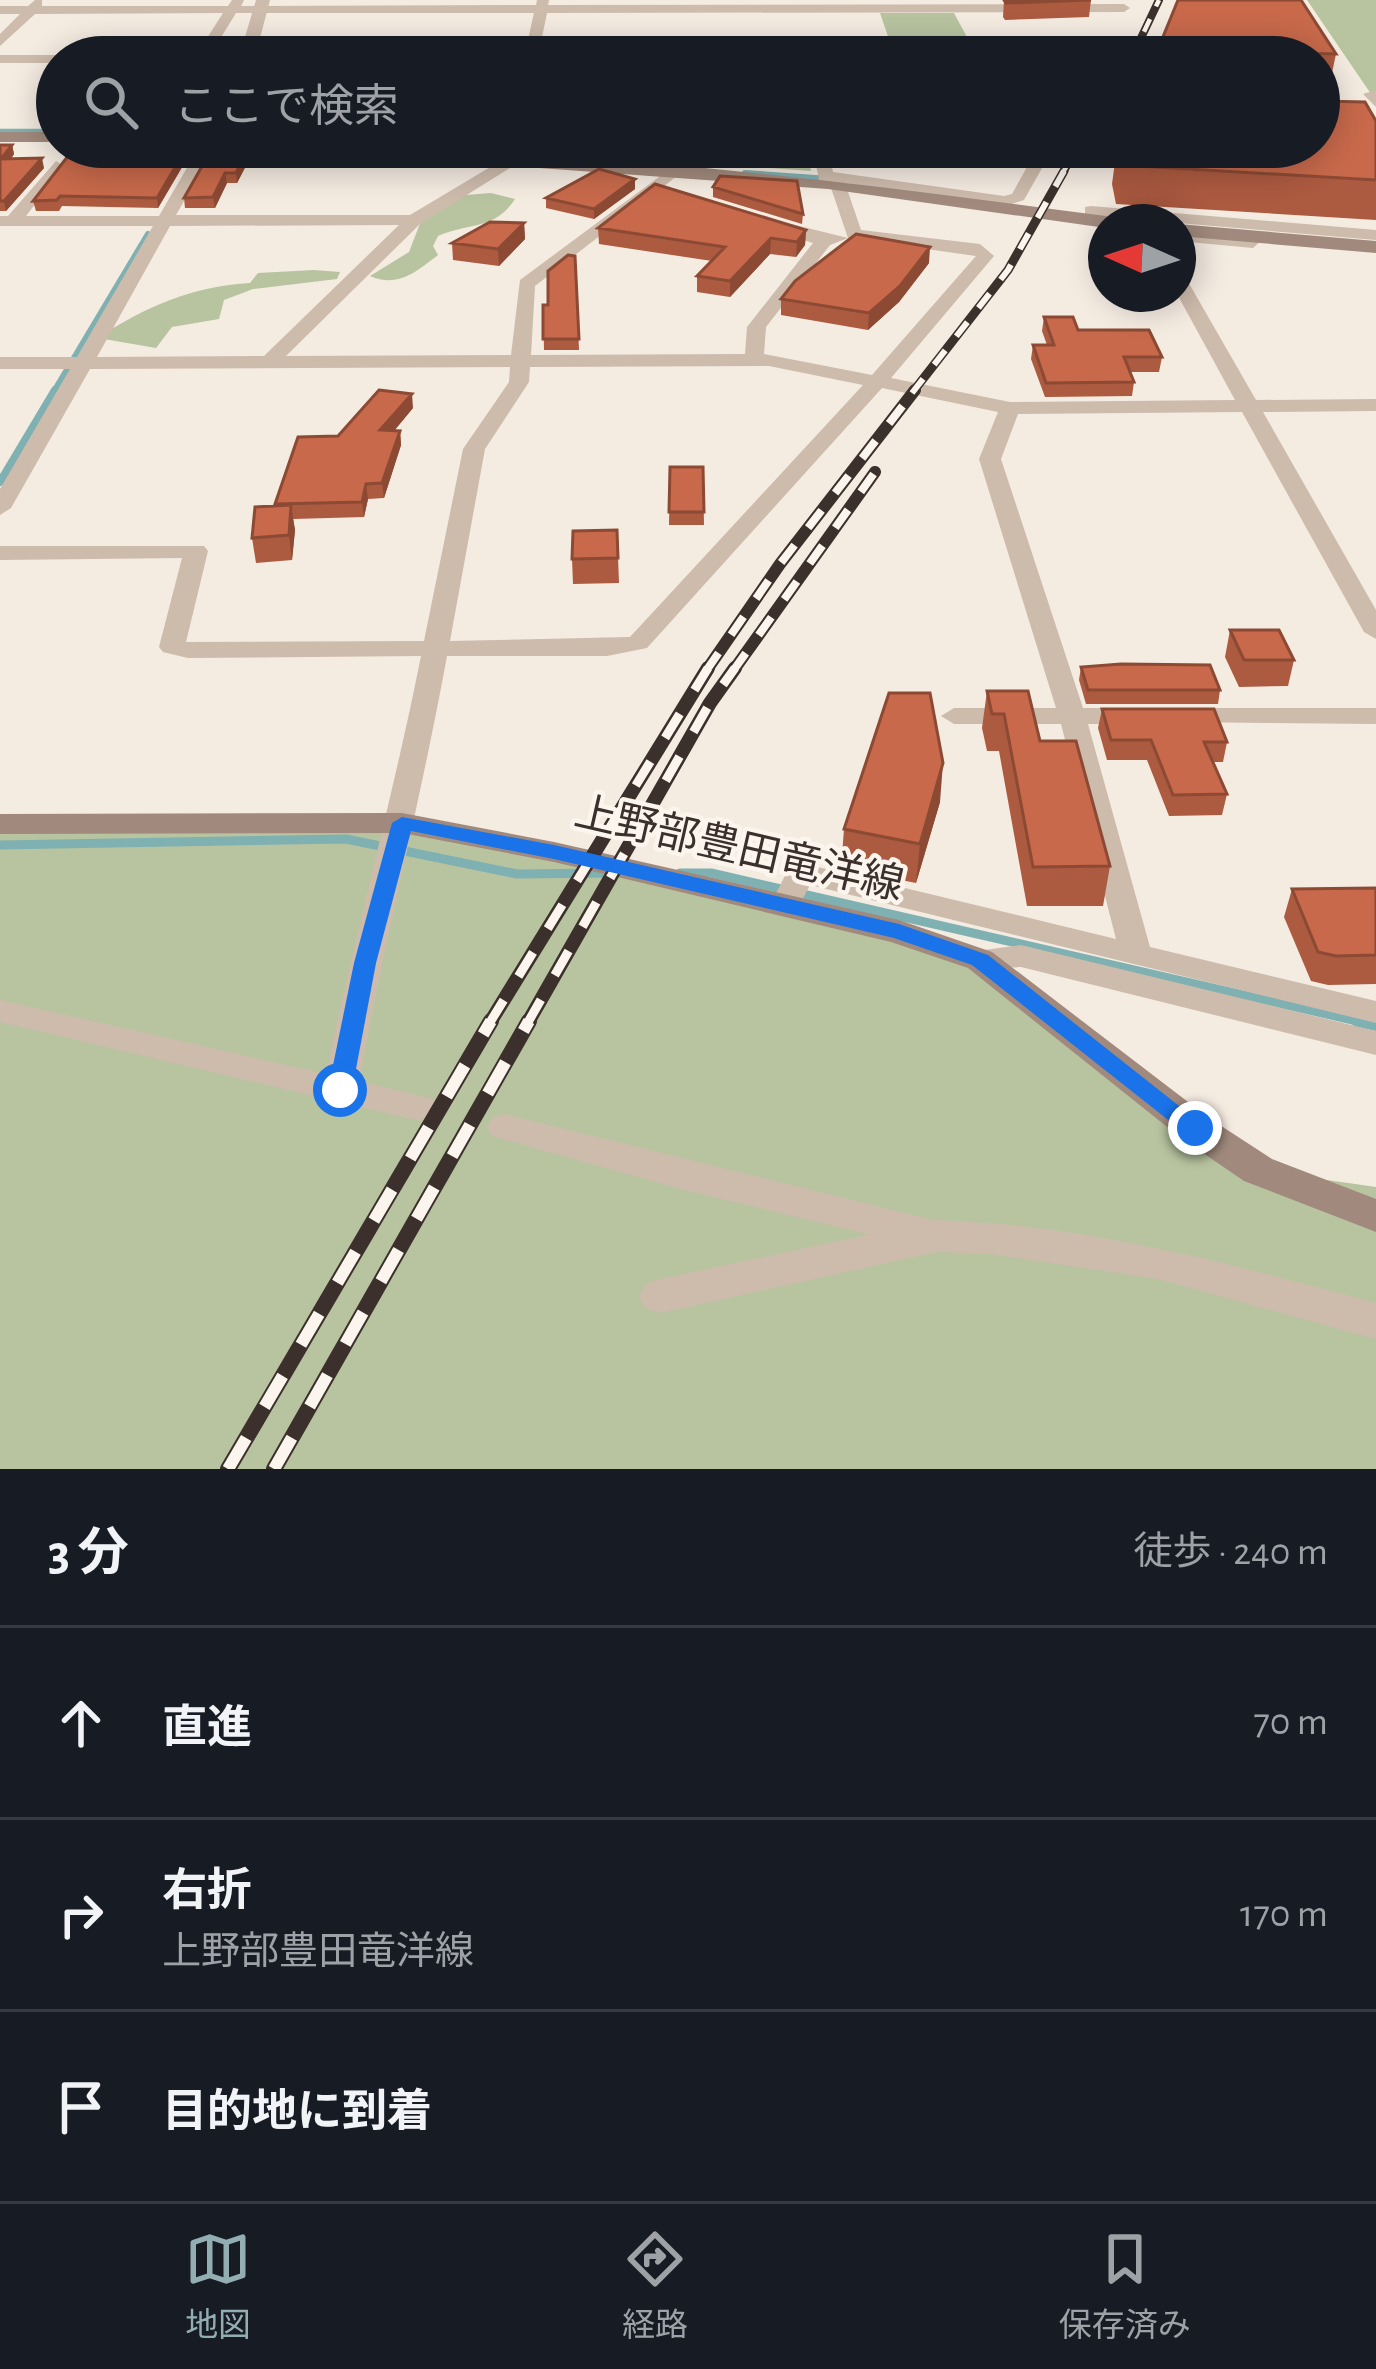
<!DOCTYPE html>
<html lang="ja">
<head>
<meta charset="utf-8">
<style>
	:root { --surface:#171b24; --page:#20242c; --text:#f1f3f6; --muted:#9ea1a6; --line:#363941; --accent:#92aeb2 }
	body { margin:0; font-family:"Alegreya Sans","Noto Sans JP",sans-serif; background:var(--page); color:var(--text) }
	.compass { position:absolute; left:1088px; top:204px; width:108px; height:108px; border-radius:50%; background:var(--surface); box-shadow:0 6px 30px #0003; rotate:273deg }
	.stop { position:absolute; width:36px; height:36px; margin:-27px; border:9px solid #1a73e8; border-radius:50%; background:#fff }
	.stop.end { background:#1a73e8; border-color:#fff; box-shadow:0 3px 12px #0008 }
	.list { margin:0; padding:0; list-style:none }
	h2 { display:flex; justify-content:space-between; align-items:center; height:156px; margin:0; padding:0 48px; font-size:51px }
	h2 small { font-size:39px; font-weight:400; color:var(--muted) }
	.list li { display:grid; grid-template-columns:78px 1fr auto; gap:36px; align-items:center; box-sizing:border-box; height:192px; padding:0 48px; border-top:3px solid var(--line) }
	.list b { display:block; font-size:45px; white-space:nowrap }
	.list p { margin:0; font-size:39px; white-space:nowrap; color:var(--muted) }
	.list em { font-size:39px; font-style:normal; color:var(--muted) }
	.icon { flex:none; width:66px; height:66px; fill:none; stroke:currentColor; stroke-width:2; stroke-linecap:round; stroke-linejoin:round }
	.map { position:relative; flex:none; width:1376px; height:1469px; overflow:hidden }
	.search { position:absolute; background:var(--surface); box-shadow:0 6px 30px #0003; left:36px; right:36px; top:36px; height:132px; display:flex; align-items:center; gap:30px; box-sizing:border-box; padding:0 42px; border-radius:66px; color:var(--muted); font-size:45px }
	.sheet { height:732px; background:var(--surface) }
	nav { display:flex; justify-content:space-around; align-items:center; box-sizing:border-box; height:168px; border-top:3px solid var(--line); background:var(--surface); font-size:33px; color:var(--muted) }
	nav a { display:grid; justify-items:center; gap:6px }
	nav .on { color:var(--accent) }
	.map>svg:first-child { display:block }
	.green { fill:#b8c4a0 }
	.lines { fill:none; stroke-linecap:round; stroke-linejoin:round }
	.stream-far4 { stroke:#7fb0b2; stroke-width:4.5 }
	.stream-far3 { stroke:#7fb0b2; stroke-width:6 }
	.stream-far2 { stroke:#7fb0b2; stroke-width:8 }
	.stream-far1 { stroke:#7fb0b2; stroke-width:9 }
	.stream { stroke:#7fb0b2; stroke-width:12 }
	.minor { fill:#cdbbac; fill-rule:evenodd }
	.tertiary { fill:#cdbbac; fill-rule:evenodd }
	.secondary { fill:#a18a7d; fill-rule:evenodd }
	.rail-far4-casing { stroke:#3b302b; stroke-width:8 }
	.rail-far3-casing { stroke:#3b302b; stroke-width:9 }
	.rail-far2-casing { stroke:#3b302b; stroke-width:12 }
	.rail-far1-casing { stroke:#3b302b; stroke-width:14 }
	.rail-casing { stroke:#3b302b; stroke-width:16 }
	.rail-far4 { stroke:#fbf5ee; stroke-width:4.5; stroke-dasharray:14; stroke-linecap:butt }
	.rail-far3 { stroke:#fbf5ee; stroke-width:6; stroke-dasharray:18; stroke-linecap:butt }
	.rail-far2 { stroke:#fbf5ee; stroke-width:8; stroke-dasharray:22; stroke-linecap:butt }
	.rail-far1 { stroke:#fbf5ee; stroke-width:9; stroke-dasharray:28; stroke-linecap:butt }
	.rail { stroke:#fbf5ee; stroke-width:12; stroke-dasharray:36; stroke-linecap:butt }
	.wall { fill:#ac5a40 }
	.shaded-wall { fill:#8c4a34 }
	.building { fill:#c8694b; stroke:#8c4a34; stroke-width:3 }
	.route { fill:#1a73e8 }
	.labels { text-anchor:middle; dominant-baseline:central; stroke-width:9; stroke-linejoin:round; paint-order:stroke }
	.street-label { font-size:42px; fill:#3b302b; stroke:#fbf5ee }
</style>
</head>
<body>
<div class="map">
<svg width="1376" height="1469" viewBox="0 0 1376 1469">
	<rect width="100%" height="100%" fill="#f4ebe1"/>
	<!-- green -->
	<path class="green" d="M1307 0H1376V94H1371Z
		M880 13H954L974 50 893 51Z
		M620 147H807L811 171 614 157Z
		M491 193 515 199C494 231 470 222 438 236L433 246 438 255C416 272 398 288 370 276L409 252 421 221 453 196Z
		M314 270 340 272 337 279 253 289 224 300 219 319 172 327 156 348 98 338C144 307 194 286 250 283L258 273Z
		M0 824H304L481 836 805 910 997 971 1258 1170 1376 1187V1469H0Z"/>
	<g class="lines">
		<!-- stream-far4 -->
		<path class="stream-far4" d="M0 131H57
			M375 147 399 149
			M745 173 764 174"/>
		<!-- stream-far3 -->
		<path class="stream-far3" d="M745 173 830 179
			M1096 216 1156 222
			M53 393 148 234"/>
		<!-- stream-far2 -->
		<path class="stream-far2" d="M0 482 55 390"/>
		<!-- stream-far1 -->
		<path class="stream-far1" d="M0 845 346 839 517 874 609 873
			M680 873H711L1370 1024"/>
		<!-- stream -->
		<path class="stream" d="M1357 1021 1376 1025"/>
		<!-- minor -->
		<path class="minor" d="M35 0H42V6H228L232 0H244L241 6 536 5 537 0H549L548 5 1124 4 1130 8 1124 12 547 13 538 57H524L534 13H236L209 57H195L223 13 35 14 0 46V34L20 14H0V6H28Z
			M1096 52 1102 57H701L708 53Z
			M0 55H57L63 57H57V63H0Z
			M199 147H215L176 215H410L502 160 505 147H521L515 165 420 224 286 356 511 355 520 280 671 168 677 170V176L535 286 531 355 745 354 747 327 813 243 765 228V220L771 219 848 238 830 245 766 327 764 354 872 375 976 256 848 238 831 188 820 184 812 147H828L833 172 1004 196 1012 194 1038 147H1054L1024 200 1005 206 845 183 861 230 980 244 994 256 891 378 1010 402 1235 400 1177 294 1178 275 1187 280 1256 400 1376 399V411L1263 412 1376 610V639L1364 632 1242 412 1018 414 1001 459 1083 708H1138L1151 716 1138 724H1088L1150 947 1376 1001V1023L810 885 796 912H774L770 905 790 866 801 863 1116 939 1061 724H954L941 716 954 708H1056L979 459 998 412 882 388 647 648 607 656H447C421 799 385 939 359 1081L433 1099 438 1108 433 1117 421 1121 0 1022V1000L326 1074C355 934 393 797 421 656L188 658 163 652 159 647 182 558 0 560V546H204L208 551 186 642 424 641 463 449 509 382 510 367 90 369 11 508 0 515V489L70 369H0V357H77L153 226H0V216H8L56 161 64 166 26 216H159ZM399 225 264 356 97 357 170 226ZM769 366 863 385 630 637 450 641 485 449 529 382 530 367Z
			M1091 206 1376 230V240L1085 215V207Z
			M1178 231 1247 237 1255 233 1264 238 1253 248 1178 241Z
			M1182 708H1376V724L1173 722 1169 716Z
			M1021 945 1376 1031V1055L1021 967 969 968 964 960 969 952Z
			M504 1114 937 1221 950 1226 955 1236 950 1246 937 1251 681 1189 492 1136 487 1127 492 1118Z"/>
		<!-- tertiary -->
		<path class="tertiary" d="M256 0H270L255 57H239Z
			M1376 90V107L1363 94Z
			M937 1220C1088 1225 1231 1264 1376 1303V1339L1158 1279 990 1254 937 1252 660 1313 645 1308 639 1296 645 1284 660 1279Z"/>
		<!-- secondary -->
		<path class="secondary" d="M0 132H57V142H0Z
			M308 147C575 147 842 181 1106 216L1115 222H1106V228L828 189 317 152Z
			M1178 224 1376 241V253L1178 236Z
			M402 813 554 842 899 920 992 952 1209 1118 1272 1159 1376 1199V1232L1244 1181 1181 1138 968 968 891 942 554 862 402 833 0 834V814Z"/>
		<!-- rail-far4 casing -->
		<g class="rail-far4-casing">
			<path id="rail-far4" d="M1132 57 1159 0
				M1062 174 1078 147"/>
		</g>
		<!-- rail-far3 casing -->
		<g class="rail-far3-casing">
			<path id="rail-far3" d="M912 393 1008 270 1064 171"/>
		</g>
		<!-- rail-far2 casing -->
		<g class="rail-far2-casing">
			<path id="rail-far2" d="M706 671 780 564 915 390
				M733 671 875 472"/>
		</g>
		<!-- rail-far1 casing -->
		<g class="rail-far1-casing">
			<path id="rail-far1" d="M489 1024 708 668
				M527 1024 710 703 735 668"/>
		</g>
		<!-- rail casing -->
		<g class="rail-casing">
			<path id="rail" d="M228 1469 491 1021
				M274 1469 529 1021"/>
		</g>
		<!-- rail-far4 -->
		<use href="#rail-far4" class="rail-far4"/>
		<!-- rail-far3 -->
		<use href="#rail-far3" class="rail-far3"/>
		<!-- rail-far2 -->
		<use href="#rail-far2" class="rail-far2"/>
		<!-- rail-far1 -->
		<use href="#rail-far1" class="rail-far1"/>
		<!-- rail -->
		<use href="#rail" class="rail"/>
	</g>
	<!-- wall -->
	<path class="wall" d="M1004 0H1091L1089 17 1005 20 1003 17Z
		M1158 49 1336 54 1329 87H1319V57H1157Z
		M1376 121V220L1116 204 1112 184 1117 147H1319Z
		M0 145H12L14 154 11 159 44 168 6 211H0Z
		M187 147 188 157 158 208 62 206 59 211H36L33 201 107 155Z
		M250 158 237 183H227L215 208H185L184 198Z
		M713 187 803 214 802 224 713 197Z
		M635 189 594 219 546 208V198Z
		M524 223 525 239 499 266 453 260 452 243Z
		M598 228 806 230 805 245 796 257 770 254 730 297 697 292V276L712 261 599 244Z
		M575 256 579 350H544L543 305H548Z
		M929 263 899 302 868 330 781 315V299Z
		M1044 317 1162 357 1159 372H1130L1134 382 1132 396 1045 397 1031 359 1033 345H1047L1042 331Z
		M413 408 394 431H400L401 445 384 498 368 499 364 517 293 519 295 530 292 560 256 563 252 538 275 504 338 436Z
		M670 467H703L704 525H669Z
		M617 530 619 583 573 584 572 559Z
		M1230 630 1294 660 1288 686 1239 687 1225 657Z
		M1081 667 1220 690 1218 704H1086L1079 680Z
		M987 691 1040 741 1110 866 1103 906H1027L999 751H987L982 728Z
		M1102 709 1227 742 1223 762H1213L1227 794 1222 815 1169 816 1147 760H1107L1098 728Z
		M940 802 916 883 841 868 844 829Z
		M1376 888V984L1328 985 1311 981 1284 917 1292 889Z"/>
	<!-- shaded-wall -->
	<path class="shaded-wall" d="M12 145 14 154 3 169 1 159Z
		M187 147 188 157 158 208 157 198Z
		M249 148 250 158 237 183 236 173Z
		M42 158 44 168 6 211 4 201Z
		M225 173 227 183 215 208 213 197Z
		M635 179V189L594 219V209Z
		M524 223 525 239 499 266 498 249Z
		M806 230 805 245 796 257 797 242Z
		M771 238 770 254 730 297V281Z
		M930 247 929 263 899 302 868 330 869 313Z
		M412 394 413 408 382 445 380 430Z
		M400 431 401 445 384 498 382 483Z
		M366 484 368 499 364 517 362 502Z
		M291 505 295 530 292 560 289 535Z
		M943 763 940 802 916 883 920 844Z"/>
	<!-- building -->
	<path class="building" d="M1004 0H1091L1006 3Z
		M1178 0H1301L1336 54 1158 49Z
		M838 55H864L865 57H838Z
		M1319 101 1365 102 1376 121V180L1121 165 1117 147H1319Z
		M0 145H12L1 159 42 158 4 201H0Z
		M112 147H187L157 198 60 196 57 200 33 201 68 156 107 155Z
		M213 147 249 148 236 173H225L213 197 184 198Z
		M599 169 635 179 594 209 546 198Z
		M720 176 797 181 803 214 713 187Z
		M655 184 806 230 797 242 771 238 730 281 697 276 725 247 598 228Z
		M490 222 524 223 498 249 452 243Z
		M856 234 930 247 900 286 869 313 781 299 795 281Z
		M568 255 575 256 579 339H543V305H548V271Z
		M1044 317H1073L1078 330H1149L1162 357H1124L1134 382 1046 383 1033 345H1054Z
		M379 390 412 394 380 430 400 431 382 483 366 484 362 502 275 504 298 437 338 436Z
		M670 467H703L704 512H669Z
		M291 505 289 535 252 538 255 507Z
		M617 530 618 558 572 559 573 531Z
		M1230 630H1279L1294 660H1244Z
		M1121 664 1210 665 1220 690H1088L1081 667Z
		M987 691H1028L1040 741H1076L1110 866 1033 867 1004 714H992Z
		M889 693H930L943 763 920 844 844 829Z
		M1102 709H1214L1227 742H1204L1227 794 1173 795 1151 740H1111Z
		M1376 888V955L1336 956 1318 952 1292 889Z"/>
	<!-- route -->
	<path class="route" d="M402 817 554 845 899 924 988 955 1207 1128 1195 1137 1186 1134 972 965 894 938 554 859 411 831 376 963 352 1090 349 1096H331L328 1090 354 963 392 823Z"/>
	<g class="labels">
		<!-- street labels -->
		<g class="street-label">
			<text transform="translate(739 849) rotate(13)">上野部豊田竜洋線</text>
		</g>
	</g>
</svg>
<svg class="compass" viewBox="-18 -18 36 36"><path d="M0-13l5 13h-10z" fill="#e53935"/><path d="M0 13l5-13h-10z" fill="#9ea1a6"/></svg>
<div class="stop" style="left:340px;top:1090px"></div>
<div class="stop end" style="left:1195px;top:1128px"></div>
<div class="search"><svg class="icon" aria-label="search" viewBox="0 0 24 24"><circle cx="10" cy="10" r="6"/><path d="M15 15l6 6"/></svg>ここで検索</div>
</div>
<section class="sheet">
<h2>3 分<small>徒歩 · 240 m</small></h2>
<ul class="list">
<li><svg class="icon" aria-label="ahead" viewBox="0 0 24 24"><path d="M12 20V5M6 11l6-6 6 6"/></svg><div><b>直進</b></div><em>70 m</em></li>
<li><svg class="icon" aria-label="right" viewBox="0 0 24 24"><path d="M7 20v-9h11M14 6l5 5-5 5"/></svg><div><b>右折</b><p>上野部豊田竜洋線</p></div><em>170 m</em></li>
<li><svg class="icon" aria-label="arrive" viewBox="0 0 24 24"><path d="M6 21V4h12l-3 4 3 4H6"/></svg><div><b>目的地に到着</b></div></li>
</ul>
</section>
<nav>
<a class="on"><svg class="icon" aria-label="map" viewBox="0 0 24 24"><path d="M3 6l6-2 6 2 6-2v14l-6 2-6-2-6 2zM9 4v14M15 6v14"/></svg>地図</a>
<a><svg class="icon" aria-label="directions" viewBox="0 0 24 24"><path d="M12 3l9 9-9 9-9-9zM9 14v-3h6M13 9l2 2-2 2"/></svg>経路</a>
<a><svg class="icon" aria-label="saved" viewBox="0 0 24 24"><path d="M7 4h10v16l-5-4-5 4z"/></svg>保存済み</a>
</nav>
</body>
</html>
